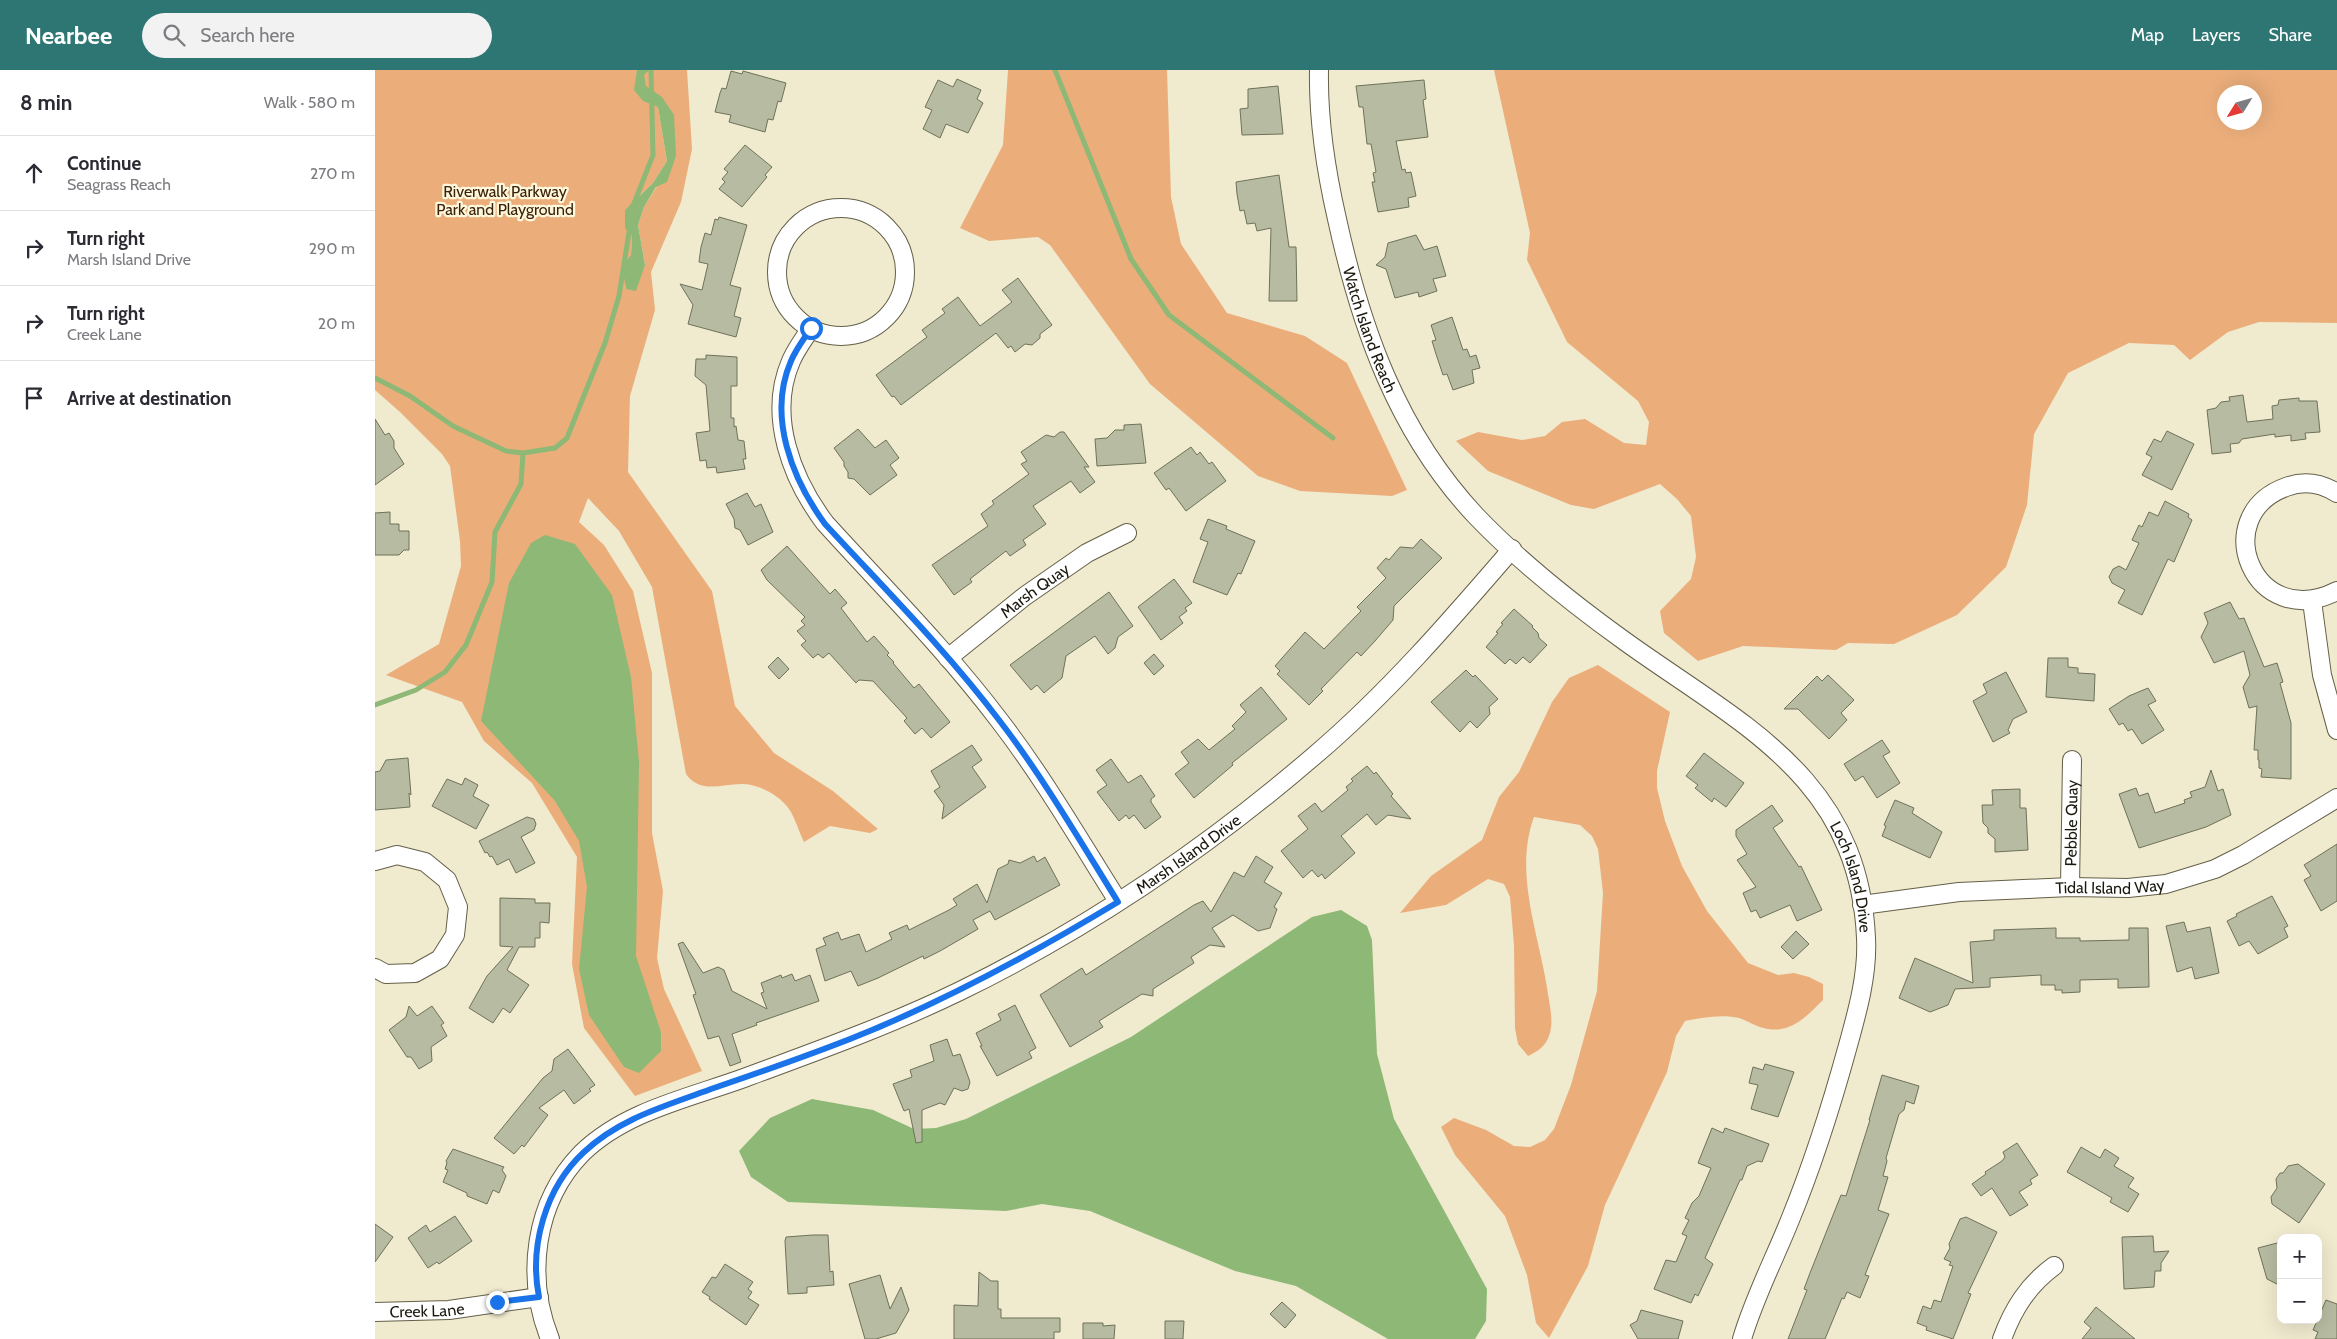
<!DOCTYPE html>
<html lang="en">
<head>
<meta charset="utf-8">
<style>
	:root { --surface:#fff; --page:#f2f2f3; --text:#2b2b33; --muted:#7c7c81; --line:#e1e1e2; --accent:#2d7673 }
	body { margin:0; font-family:Cabin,sans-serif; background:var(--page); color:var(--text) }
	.controls { position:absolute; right:15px; bottom:15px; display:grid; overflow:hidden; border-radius:10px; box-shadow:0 5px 20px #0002 }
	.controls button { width:45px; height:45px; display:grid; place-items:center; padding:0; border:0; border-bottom:1px solid var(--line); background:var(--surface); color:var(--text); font:25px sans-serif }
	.compass { position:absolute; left:1842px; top:15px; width:45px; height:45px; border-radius:50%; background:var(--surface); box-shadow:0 5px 20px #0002; rotate:233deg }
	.stop { position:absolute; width:15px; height:15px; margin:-11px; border:4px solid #1a73e8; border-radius:50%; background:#fff }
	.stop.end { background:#1a73e8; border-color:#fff; box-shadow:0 1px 5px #0008 }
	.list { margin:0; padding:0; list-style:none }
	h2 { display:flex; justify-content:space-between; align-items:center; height:65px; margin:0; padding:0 20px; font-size:21px }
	h2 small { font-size:16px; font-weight:400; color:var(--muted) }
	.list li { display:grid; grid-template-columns:32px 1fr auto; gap:15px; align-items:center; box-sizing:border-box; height:75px; padding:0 20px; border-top:1px solid var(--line) }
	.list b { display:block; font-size:19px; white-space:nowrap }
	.list p { margin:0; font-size:16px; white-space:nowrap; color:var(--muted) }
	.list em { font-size:16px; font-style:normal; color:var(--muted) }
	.icon { flex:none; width:28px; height:28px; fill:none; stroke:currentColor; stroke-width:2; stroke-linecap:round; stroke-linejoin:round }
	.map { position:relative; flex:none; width:1962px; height:1269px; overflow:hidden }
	header { display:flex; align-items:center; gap:30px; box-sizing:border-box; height:70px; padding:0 25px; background:var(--accent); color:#fff }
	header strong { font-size:24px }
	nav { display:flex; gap:28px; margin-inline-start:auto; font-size:18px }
	.search { width:350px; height:45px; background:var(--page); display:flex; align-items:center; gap:12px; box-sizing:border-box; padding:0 18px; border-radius:28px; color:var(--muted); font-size:19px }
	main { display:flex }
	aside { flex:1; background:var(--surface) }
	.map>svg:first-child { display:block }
	.green { fill:#ebae7b; fill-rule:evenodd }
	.water { fill:#8db875 }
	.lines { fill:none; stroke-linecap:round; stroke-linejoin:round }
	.stream { stroke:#8db875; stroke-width:5 }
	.building { fill:#b6bba1; stroke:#6e725a }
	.street-casing { stroke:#645f48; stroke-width:20 }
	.street { stroke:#fff; stroke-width:18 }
	.route { stroke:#1a73e8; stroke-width:6 }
	.labels { text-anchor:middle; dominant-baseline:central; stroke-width:4.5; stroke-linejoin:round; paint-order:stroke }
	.park-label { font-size:16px; fill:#3c220b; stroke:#fdf7dc }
	.street-label { font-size:16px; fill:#1b190f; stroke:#fdf7dc }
</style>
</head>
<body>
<header>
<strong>Nearbee</strong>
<div class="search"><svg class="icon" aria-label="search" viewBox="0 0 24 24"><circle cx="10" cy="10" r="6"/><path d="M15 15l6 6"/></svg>Search here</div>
<nav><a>Map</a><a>Layers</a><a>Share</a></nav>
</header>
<main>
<aside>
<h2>8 min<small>Walk · 580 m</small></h2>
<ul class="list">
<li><svg class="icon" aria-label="ahead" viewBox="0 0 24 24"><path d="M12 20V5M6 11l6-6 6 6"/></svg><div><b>Continue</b><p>Seagrass Reach</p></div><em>270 m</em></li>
<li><svg class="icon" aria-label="right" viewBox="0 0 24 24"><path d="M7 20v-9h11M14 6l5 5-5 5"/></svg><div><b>Turn right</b><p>Marsh Island Drive</p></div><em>290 m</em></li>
<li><svg class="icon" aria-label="right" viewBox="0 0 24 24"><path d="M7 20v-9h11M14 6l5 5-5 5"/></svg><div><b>Turn right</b><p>Creek Lane</p></div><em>20 m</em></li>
<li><svg class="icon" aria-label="arrive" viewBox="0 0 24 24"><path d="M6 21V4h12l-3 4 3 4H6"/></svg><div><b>Arrive at destination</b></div></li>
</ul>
</aside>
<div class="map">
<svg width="1962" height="1269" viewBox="0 0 1962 1269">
	<rect width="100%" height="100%" fill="#f0eacf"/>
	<!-- green -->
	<path class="green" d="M0 0H312L317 79 306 132 276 202 280 240 255 326 253 402 337 521 360 636 399 683 458 721 503 759 495 763 455 756 429 772C423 760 419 743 410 734 400 723 383 715 369 714 348 713 326 725 311 704L277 517 244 461 213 428 204 452 229 475 258 521 277 603V763L288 821 282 888 289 919 327 1001 260 1026 209 958 197 894 202 787 157 713 109 671 87 632 11 605 64 574 86 496 85 471 75 396 67 384 25 342 0 320ZM283 37 301 86 269 137 263 155 270 195 251 219C249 208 249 194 256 185L259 131 278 113 292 91Z
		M633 0H792L796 127 806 174 852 243 930 266 972 293 1032 420 1017 426 925 421 883 406 775 314 675 175 663 167 614 171 585 158 628 75Z
		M1119 0H1962V253L1884 252 1853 262 1815 290 1799 275 1754 273 1693 303 1659 364 1652 435 1631 497 1582 545 1519 574 1473 573 1461 580 1368 576 1323 591 1289 563 1285 541 1316 509 1321 487 1316 446 1302 429 1285 414 1219 439 1196 435 1113 401 1081 371 1103 362 1147 370 1170 366 1187 352 1210 349 1249 373 1271 375 1274 352 1263 331 1192 272 1152 190 1155 163ZM1850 22H1880V52H1850Z
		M1223 595 1295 642 1282 701V718L1290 751 1307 796 1332 841 1373 893 1403 905 1419 903 1434 907 1448 914V930C1433 945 1417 963 1393 959 1383 958 1373 951 1364 948 1346 944 1327 948 1310 951L1301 966 1292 1002 1230 1135 1213 1196 1174 1268 1161 1253 1152 1205 1130 1146 1080 1085 1066 1057 1079 1048 1111 1060 1139 1076 1155 1077 1170 1070 1179 1059 1196 1015 1222 921 1228 823 1223 779 1217 766 1205 755 1159 747C1138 804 1165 866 1173 924 1175 937 1179 953 1174 966 1170 977 1163 981 1153 986L1143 974 1140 958 1139 875 1135 827 1129 814 1113 809 1071 835 1025 843 1056 806 1107 770 1124 727 1144 702 1177 632 1194 608Z"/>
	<!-- water -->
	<path class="water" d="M262 0H274L269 5 271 16 287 27 299 45 301 86 292 112 281 117 269 137 263 155 270 195 261 221 251 219 247 196 256 185 257 165 250 158V140L278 113 292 91 283 37 268 31 259 20Z
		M170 465 200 474 237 525 256 607 264 692 261 886 286 962V981L264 1003 249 997 214 945 204 899 212 817 204 771 180 731 106 651 134 513 156 473Z
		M966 840 992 856 997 870 1002 984 1019 1049 1112 1219 1111 1251 1100 1269H1013L921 1216 860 1201 715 1141 667 1134 631 1141 413 1132 376 1107 364 1081 395 1048 437 1029 498 1040 539 1059 561 1058 591 1049 756 967 937 847Z"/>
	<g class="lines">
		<!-- stream -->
		<path class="stream" d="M680 0 756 189 794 245 958 368
			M258 136 278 85 276 0
			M0 308 35 326 78 356 131 381 148 383 180 378 192 368 230 273 244 226 255 156
			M0 635 41 620 70 602 91 575 117 512 120 462 146 414 148 383"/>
	</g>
	<!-- building -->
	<path class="building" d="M356 1 367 4 368 1 411 13 406 32 403 31 398 50 393 49 390 62 354 52 356 45 340 42 345 23 347 18 351 19Z
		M582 9 606 20 602 29 608 33 593 63 571 54 565 68 548 59 557 40 550 37 563 10 578 17Z
		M1049 10 1051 29 1048 30 1053 67 1021 71 1027 100 1030 99 1031 103 1036 102 1041 126 1033 128 1034 137 1003 142 997 112H1000L998 103 1001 102 996 74H992L988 37H984L981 16Z
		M903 16 908 64 867 65 865 39 873 38V19Z
		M370 75 397 97 390 105 392 107 367 137 344 119 350 112 347 109 353 102 349 99Z
		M904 105 914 177H921L922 231H894L896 158 882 161 880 153 872 154 869 140 865 141 862 124 861 112Z
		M344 147 372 155 355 215 366 218 359 246 366 248 361 267 313 254 318 235 305 214 327 220 333 194 324 192 326 177 330 163 336 165 340 149 343 150Z
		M1041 165 1049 180 1062 176 1071 206 1058 209 1062 221 1044 227 1043 222 1020 228 1011 199 1001 195 1010 187 1013 173Z
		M643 208 677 255 665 264V268L657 275 650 274 640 282 636 276 633 278 621 263 526 335 519 326 517 327 501 305 552 267 547 260 570 243 567 239 583 227 605 256 637 232 627 220Z
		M1077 247 1088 280 1092 279 1095 287 1101 285 1105 298 1097 300 1099 313 1078 320 1072 304 1068 305 1061 284 1057 271 1061 270 1056 255Z
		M331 285 362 287V316H356V348H359V357L361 356 363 370 369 371 371 389H368L370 399 342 403 341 397 332 398 331 390 325 391 321 363 335 361 331 315 320 306 321 289H331Z
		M1868 325 1872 352 1898 349 1897 336 1903 335 1904 330 1924 328V331H1942L1945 362 1930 363 1931 369 1916 371V365L1900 367V364L1867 369 1864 373 1855 374 1856 382 1837 384 1832 340 1841 338 1846 332 1855 331 1854 327Z
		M0 349 10 365 14 363 19 371V378L29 394 0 415Z
		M766 354 771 393 722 396 720 369 732 368 740 360H749V355Z
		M483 359 500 378 511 370 524 388 515 395 522 405 495 425 479 409 473 408V402L469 396V392L459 378Z
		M1792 361 1819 374 1797 420 1767 405 1777 387 1771 384 1779 369 1786 372Z
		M685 362H689L714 397H709L720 412 705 423 696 411 658 436 671 454 648 470 651 475 635 486 631 481 595 509 597 512 579 525 557 495 613 456 606 444 619 434 617 431 654 404 646 394 652 391 646 382 671 365 679 367Z
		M816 377 822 385 825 382 834 394 837 392 851 411 811 441 794 418 791 420 779 403Z
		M372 423 380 437 386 434 398 462 373 475 365 460 360 458 359 449 351 434Z
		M1790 431 1814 444 1813 447 1817 450 1799 492 1793 489 1767 545 1743 533 1750 520 1737 513 1734 507 1738 499 1744 496 1751 500 1764 473 1757 470 1764 455 1767 457 1774 442 1783 446Z
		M15 442V454H24V461H34V480H29L24 485H0V443Z
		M833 449 852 456 851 459 880 471 866 504 863 503 852 525 818 512 833 472 825 469Z
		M1046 469 1067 488 1019 536 1018 550 1000 571 986 586 982 582 946 619 948 621 934 635 902 604 905 601 900 596 930 562 949 579 986 541 982 537 1011 508 1002 498 1011 488 1014 490 1025 477 1038 478Z
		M412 476 455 524 460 519 472 533 466 538 492 572 499 566 514 583 512 585 519 592 518 593 539 618 544 614 575 652 556 668 547 658 540 664 529 651 532 648 498 611 484 610 481 613 454 583 448 588 443 584 438 588 426 575 431 571 422 561 430 555 426 551 430 547 392 510 386 500Z
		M799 509 817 533 810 538 812 541 804 547 808 553 786 570 763 537Z
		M734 522 758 556 743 567 740 578 733 584 720 566 691 586 687 608 669 623 662 615 656 620 635 595Z
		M1855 532 1864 549 1869 548 1889 597 1902 593 1908 612 1905 613 1916 653V709L1886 707 1887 699 1884 698V690H1883V680H1879L1882 636 1874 638 1868 617 1875 605 1869 581 1839 593 1826 567 1833 553 1829 543Z
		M1139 539 1158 556 1157 557 1163 563 1164 568 1172 575 1155 593 1148 587 1141 594 1135 589 1130 594 1111 577 1123 563 1121 562 1128 554 1126 553Z
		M779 584 789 596 779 605 769 593Z
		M403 587 414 599 404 609 393 597Z
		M1673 588H1693V597L1703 598V603L1720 604 1719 631 1671 627Z
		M1091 600 1098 607 1100 605 1123 629 1114 637 1115 644 1102 658 1095 651 1085 662 1056 632Z
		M1631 602 1652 642 1638 649 1633 660 1635 663 1618 672 1598 631 1612 623 1608 614Z
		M1453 605 1479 630 1466 643 1472 650 1454 669 1423 639H1409L1442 606 1447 611Z
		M886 617 912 649 857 693 858 695 819 728 800 704 814 693 806 682 823 669 834 680 860 659 857 656 871 642 865 635Z
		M1773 618 1781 631 1773 635 1789 660 1767 674 1757 659 1753 661 1748 653 1744 655 1734 639 1754 626Z
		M1507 670 1515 682 1508 686 1525 713 1502 728 1488 706 1480 711 1469 694Z
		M597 675 607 690 597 697 611 717 567 749 569 735 559 721 565 717 556 701Z
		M1329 683 1369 713 1351 737 1339 728 1337 732 1320 718 1323 715 1311 706Z
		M33 688 36 725 34 723 35 737 0 740V702L5 701 11 690Z
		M736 689 753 713 766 705 780 726 776 729V732L786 747 770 759 759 745 754 749 751 745 744 751 722 722 732 715 721 700Z
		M992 696 999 704 1001 702 1018 724 1016 726 1036 749 1013 745 1001 755 992 744 966 766 980 783 950 809 947 804 943 807 937 800 928 808 906 781 933 759 923 746 940 733 947 742 973 720 971 717 978 711 976 709Z
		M1836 700 1843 721 1848 719 1856 745 1831 757 1764 778 1744 724 1761 718 1764 726 1773 723 1780 743 1810 733 1809 730 1817 727 1815 722 1830 717Z
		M90 708 103 715 98 726 114 735 101 759 57 736 72 709 87 715Z
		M1645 719V738H1651L1653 780 1620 782V769L1613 763V758L1608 753 1607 735H1618L1617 720Z
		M1520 730 1539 738 1537 743 1567 762 1555 788 1507 766 1511 756 1509 755Z
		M1397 735 1408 751 1398 758 1424 797 1426 796 1447 840 1422 851 1415 835 1385 848 1381 840 1376 842 1368 823 1381 817 1362 790 1372 784 1361 766V760Z
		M152 747 159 749 161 754 159 760 146 767 160 793 141 803 134 789 122 795 117 786 115 787 112 782 110 783 104 771Z
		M1962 774V831L1946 841 1929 810 1936 806 1929 795Z
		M659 786 662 792 670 787 685 815 620 850 615 841 598 850 603 859 565 881 549 889 548 886 503 908 483 916 476 901 450 911 441 879 451 875 448 868 463 862 466 870 484 864 491 882 517 869 514 863 532 855 534 860 574 840 582 835 578 829 602 814 612 833 623 799 633 794 634 790 645 793Z
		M881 786 898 797 889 812 907 823 899 837 902 839 895 858 883 861 858 845 837 858 850 877 835 875 816 887 819 893 778 919V926L767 924 724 951 728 957 695 977 665 925 707 898 711 905 819 835 828 831 836 842 859 802 869 807Z
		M1897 826 1913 856 1909 858 1913 867 1883 884 1874 871 1864 876 1852 851 1862 846 1861 844Z
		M125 828 160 829V833H175L174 853 165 852V868H160V877H144L132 900 154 915 135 943 128 938 118 953 94 938 112 906 138 877 125 876Z
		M1809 852 1812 862 1835 857 1844 903 1820 909 1817 897 1802 902 1791 856Z
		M1681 858V868H1705V871L1754 870V858H1773L1774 917 1743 918V909L1705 910V922L1687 923V920H1680V915H1666V905L1615 908V917L1580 919 1573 935 1555 942 1524 928 1540 888 1598 913 1595 872 1619 870V860Z
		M1421 861 1434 874 1418 889 1406 877Z
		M308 872 328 903 343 897 349 900 357 921 392 939 386 923 389 922 386 913 406 905 407 908 417 904 420 911 435 905 444 931 381 953 382 955 357 964 366 992 355 996 344 966 333 969 318 925 321 924 303 874Z
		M640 935 661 978 654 982 657 988 622 1006 605 976H607L601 963 626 950 623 944Z
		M34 936 42 946 57 936 69 953 66 955 72 966 56 977 57 991 44 999 36 987H32L14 960 31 947Z
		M572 969 578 986 585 984 595 1012 593 1019 587 1021 579 1018 570 1035 565 1033 547 1040V1072L541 1073 534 1039 529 1041 518 1014 537 1007 535 1000 559 991 555 975Z
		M193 979 220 1015 214 1019 216 1021 199 1034 189 1020 164 1038 173 1045 149 1077 147 1075 139 1084 119 1068 168 1008 177 1001 179 989Z
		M1390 994 1419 1002 1403 1047 1376 1039 1383 1015 1374 1013 1378 997 1388 1000Z
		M1507 1005 1544 1016 1539 1034 1531 1031 1529 1040 1524 1044 1511 1088 1512 1091 1508 1106 1513 1107 1503 1140 1514 1144 1490 1205 1494 1206 1485 1228 1472 1222 1469 1229 1467 1228 1450 1269H1413L1432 1220 1429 1219 1435 1203 1466 1125 1471 1126 1495 1050H1494Z
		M1337 1058 1348 1063 1350 1058 1394 1074 1387 1092 1383 1091 1372 1096 1367 1110H1365L1330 1188 1338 1194 1323 1226 1320 1224 1316 1233 1279 1219 1291 1190 1301 1192 1312 1166 1307 1164 1314 1150 1310 1148 1317 1133 1324 1126 1336 1098 1323 1093Z
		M1642 1073 1663 1105 1655 1110 1657 1114 1644 1122 1653 1135 1635 1146 1617 1118 1606 1126 1597 1114 1611 1104 1610 1102 1627 1091 1630 1087 1628 1082Z
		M1706 1077 1725 1088 1730 1079 1744 1088 1739 1096 1759 1108 1753 1117 1764 1124 1753 1142 1735 1132 1737 1128 1692 1102Z
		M78 1079 129 1097 127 1100 131 1106 124 1123 118 1120 112 1134 92 1126V1123L68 1112 73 1100 70 1099 72 1093 71 1091Z
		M1923 1094 1950 1114 1924 1153 1897 1134 1896 1127 1902 1118 1901 1109 1905 1103H1908L1913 1096Z
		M80 1146 97 1171 64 1194 62 1192 53 1198 33 1168 51 1155 55 1162Z
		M1591 1147 1622 1162 1593 1223 1596 1224 1578 1269 1551 1260 1552 1257 1542 1253 1548 1236 1556 1239 1559 1230 1566 1232 1578 1196 1574 1195 1576 1192 1569 1189 1575 1178 1574 1174 1585 1149Z
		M0 1154 18 1167 0 1192Z
		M438 1165H453L455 1202 458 1201 459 1215 432 1217V1223L413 1224 410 1171 411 1167Z
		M1778 1166 1779 1182 1794 1181 1786 1193V1201H1780L1779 1217 1749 1219 1747 1167Z
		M1906 1172V1216L1892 1209 1883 1178Z
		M350 1194 378 1212 373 1219 377 1222 373 1228 384 1235 371 1255 334 1229 335 1227 327 1222 337 1207 341 1208Z
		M604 1202 616 1211H623V1239H626V1248H685V1262H679V1269H579V1235L603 1236Z
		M505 1205 515 1239 526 1217 534 1240 521 1263 501 1269H490L474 1214Z
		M1951 1230 1962 1234V1269H1940L1943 1262 1938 1260Z
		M907 1232 921 1245 910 1258 895 1244Z
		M1721 1237 1760 1269H1707L1716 1258 1709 1252Z
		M1266 1240 1308 1251 1303 1269H1263L1255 1255 1262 1251Z
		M790 1251H809L808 1269H790Z
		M708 1253H728V1256L740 1255 739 1269H708Z"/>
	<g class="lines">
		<!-- street casing -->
		<g class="street-casing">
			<g id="street">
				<path id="s1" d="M944 0C943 50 951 101 962 149 986 259 1023 363 1101 446 1146 493 1198 534 1251 572 1365 654 1484 707 1491 868 1493 905 1482 943 1472 979 1456 1037 1438 1094 1415 1150 1399 1190 1379 1228 1367 1269"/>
				<circle cx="466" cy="202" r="64"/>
				<path d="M436 258C429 269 421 279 416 291 392 346 417 409 450 453 509 518 571 580 624 650 668 707 705 771 743 831"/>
				<path d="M1962 423C1946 413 1929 410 1911 417 1832 446 1879 563 1962 521"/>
				<path d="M1937 531 1947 605 1962 660"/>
				<path id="s2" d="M573 588 650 526 712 483 752 463"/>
				<path d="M0 791 22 785 50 792 72 810 83 837 80 865 65 889 40 903 11 904 0 898"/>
				<path id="s3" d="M1695 817 1697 690"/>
				<path id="s4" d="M1487 835 1584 822 1695 817 1753 818 1791 814 1840 799 1868 785 1962 728"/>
				<path id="s5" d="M0 1242 74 1240 164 1227"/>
				<path id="s6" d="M175 1269C150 1207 159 1132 207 1083 250 1041 314 1028 369 1008 442 981 515 955 585 921 712 859 832 778 939 686 1012 624 1075 551 1137 479"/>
				<path d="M1627 1269C1638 1239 1653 1215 1679 1196"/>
			</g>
		</g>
		<!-- street -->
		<use href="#street" class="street"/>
	</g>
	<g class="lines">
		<!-- route -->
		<path class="route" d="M122 1232 164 1227C154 1177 170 1118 209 1082 245 1048 291 1036 336 1019 383 1003 429 987 475 969 569 932 657 884 743 832 705 771 668 707 624 650 571 580 509 518 450 454 417 409 392 346 416 291 421 279 429 269 436 258"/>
	</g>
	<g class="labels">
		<!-- park labels -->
		<g class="park-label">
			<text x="130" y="121">Riverwalk Parkway<tspan x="130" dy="18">Park and Playground</tspan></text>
		</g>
		<!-- street labels -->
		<g class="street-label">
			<text stroke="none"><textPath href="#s1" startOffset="266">Watch Island Reach</textPath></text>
			<text stroke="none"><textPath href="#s2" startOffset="110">Marsh Quay</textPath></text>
			<text stroke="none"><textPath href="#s3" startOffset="64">Pebble Quay</textPath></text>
			<text stroke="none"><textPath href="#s6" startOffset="879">Marsh Island Drive</textPath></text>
			<text stroke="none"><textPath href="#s1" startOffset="1015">Loch Island Drive</textPath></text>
			<text stroke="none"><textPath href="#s4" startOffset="249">Tidal Island Way</textPath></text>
			<text stroke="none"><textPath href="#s5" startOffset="52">Creek Lane</textPath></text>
		</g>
	</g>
</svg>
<div class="controls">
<button>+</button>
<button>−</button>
</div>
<svg class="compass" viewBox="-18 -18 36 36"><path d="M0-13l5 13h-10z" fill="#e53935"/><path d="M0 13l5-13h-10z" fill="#7c7c81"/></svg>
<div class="stop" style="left:436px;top:258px"></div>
<div class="stop end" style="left:122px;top:1232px"></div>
</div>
</main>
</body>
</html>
